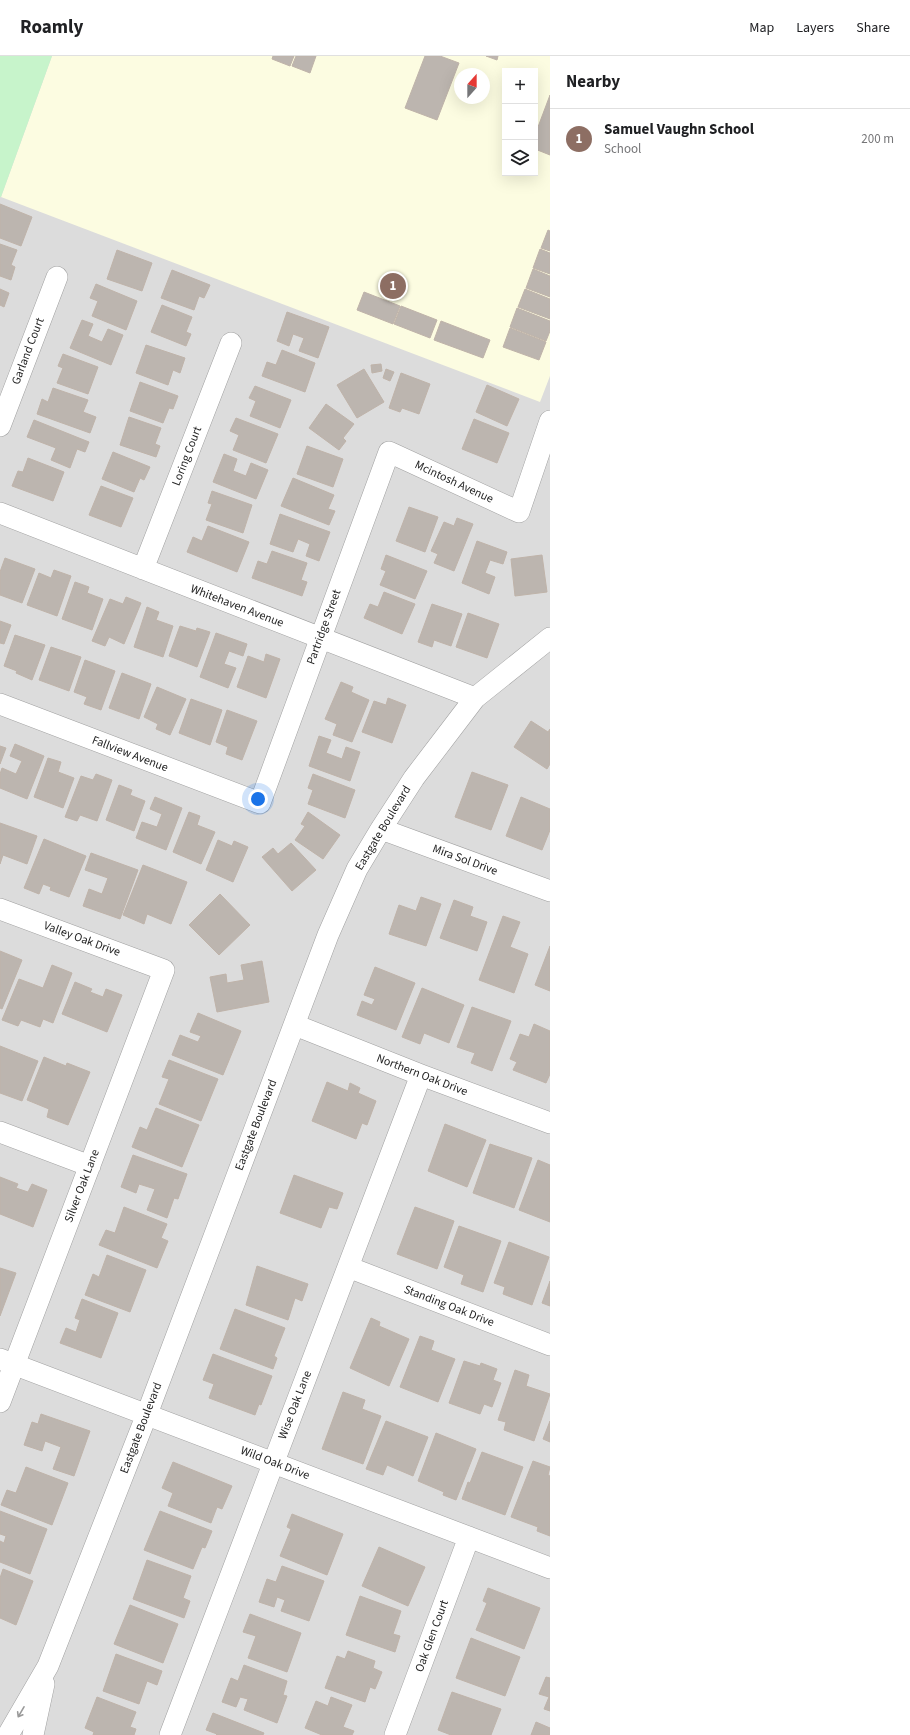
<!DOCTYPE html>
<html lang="en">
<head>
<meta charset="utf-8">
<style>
	:root { --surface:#fff; --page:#f6f6f6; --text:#202124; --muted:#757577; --line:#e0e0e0; --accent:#111827 }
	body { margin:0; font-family:"Source Sans 3",sans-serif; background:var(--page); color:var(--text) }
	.controls { position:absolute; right:12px; top:12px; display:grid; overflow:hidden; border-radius:0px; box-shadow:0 4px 16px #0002 }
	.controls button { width:36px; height:36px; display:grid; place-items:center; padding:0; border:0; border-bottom:1px solid var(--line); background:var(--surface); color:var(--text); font:20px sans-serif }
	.compass { position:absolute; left:454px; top:12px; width:36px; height:36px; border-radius:50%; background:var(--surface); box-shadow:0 4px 16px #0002; rotate:21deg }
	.you { position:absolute; left:258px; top:743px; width:14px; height:14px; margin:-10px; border:3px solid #fff; border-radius:50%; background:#1a73e8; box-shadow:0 0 0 6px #1a73e833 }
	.badge { display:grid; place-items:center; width:26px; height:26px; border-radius:50%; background:var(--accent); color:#fff; font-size:13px; font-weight:700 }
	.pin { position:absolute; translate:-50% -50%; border:2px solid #fff; box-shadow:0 1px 4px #0006 }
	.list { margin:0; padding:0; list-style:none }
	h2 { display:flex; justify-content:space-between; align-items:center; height:52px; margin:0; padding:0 16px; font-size:17px }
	h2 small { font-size:13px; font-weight:400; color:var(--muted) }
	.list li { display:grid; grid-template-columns:26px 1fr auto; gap:12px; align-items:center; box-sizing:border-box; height:60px; padding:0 16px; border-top:1px solid var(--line) }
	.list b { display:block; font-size:15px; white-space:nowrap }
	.list p { margin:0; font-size:13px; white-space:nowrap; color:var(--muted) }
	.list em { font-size:13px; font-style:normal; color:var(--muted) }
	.icon { flex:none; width:22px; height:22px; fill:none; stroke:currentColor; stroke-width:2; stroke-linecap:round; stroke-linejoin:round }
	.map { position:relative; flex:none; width:550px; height:1679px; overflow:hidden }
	header { display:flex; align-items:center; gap:24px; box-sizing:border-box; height:56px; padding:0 20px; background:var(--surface); border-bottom:1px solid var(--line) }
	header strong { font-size:19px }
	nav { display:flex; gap:22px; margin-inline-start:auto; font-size:14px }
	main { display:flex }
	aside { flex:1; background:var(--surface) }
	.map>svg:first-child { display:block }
	.residential { fill:#dcdcdc; fill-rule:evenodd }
	.education { fill:#fcfce1; fill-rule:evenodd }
	.park { fill:#c7f4cb }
	.building { fill:#bcb5af; stroke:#bfb3a9 }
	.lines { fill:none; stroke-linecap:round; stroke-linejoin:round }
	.minor-casing { stroke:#a0a0a0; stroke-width:22 }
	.minor { stroke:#fff; stroke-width:21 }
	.oneway { stroke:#9a9a9a }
	.labels { text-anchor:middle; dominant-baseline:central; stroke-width:3; stroke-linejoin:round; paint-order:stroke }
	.street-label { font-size:12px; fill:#1f1f1f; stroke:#fff }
</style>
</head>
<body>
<header>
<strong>Roamly</strong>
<nav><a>Map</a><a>Layers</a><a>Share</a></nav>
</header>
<main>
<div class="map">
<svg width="550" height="1679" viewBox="0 0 550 1679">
	<rect width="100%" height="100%" fill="#eeece6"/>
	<!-- residential -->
	<path class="residential" d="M0 0H550V1679H0ZM505 15H535V117H505ZM460 18H484V42H460Z"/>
	<!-- education -->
	<path class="education" d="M52 0H550V320L540 346 1 141ZM505 15H535V117H505ZM460 18H484V42H460Z"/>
	<!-- park -->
	<path class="park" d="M0 0H52L1 141H0Z"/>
	<!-- building -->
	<path class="building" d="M273 0H294L290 10 272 3Z
		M296 0H316L310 17 292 10Z
		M425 0H440L459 7 437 64 405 52Z
		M486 0H498L497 4Z
		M550 39V99L535 93V79Z
		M0 148 32 161 21 190 0 182Z
		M548 174 550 175V195L541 192Z
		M0 188 17 194 11 209 15 211 11 224 0 220Z
		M540 193 550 197V218L533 212Z
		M117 194 152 207 142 235 107 223Z
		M533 213 550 220V241L526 232Z
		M172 214 210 229 204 242 199 240 194 254 161 242Z
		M96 228 137 245 126 274 92 260 98 245 90 242Z
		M0 233 9 237 4 251 0 249Z
		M525 233 550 243V263L518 251Z
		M364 236 400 250 393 268 357 254Z
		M162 249 192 261 186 276 191 278 186 290 151 276Z
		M401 250 437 264 430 282 394 268Z
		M517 252 550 265V275L546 285 510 271Z
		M287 256 329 271 318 302 299 295 304 282 293 278 289 290 277 285Z
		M82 264 93 268 88 280 102 286 108 273 123 279 111 309 70 292Z
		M441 265 490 284 483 302 434 284Z
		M510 272 546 286 539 304 503 291Z
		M146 289 185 302 180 317 173 314 168 329 136 317Z
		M282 294 315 307 305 336 262 320 267 306 276 309Z
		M63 298 98 311 88 338 57 327 63 312 58 310Z
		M381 308 382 315 372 317 371 309Z
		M364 313 384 346 357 362 337 329Z
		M386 313 394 316 390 325 383 322Z
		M401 317 430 328 419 358 402 352 400 356 389 352Z
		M140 326 178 340 173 353 169 352 163 367 130 355Z
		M487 329 519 343 507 370 476 356Z
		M255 330 291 344 280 372 250 360 256 345 249 342Z
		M53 332 88 344 83 356 96 361 90 377 37 358 42 343 48 346Z
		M326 348 354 368 343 382 346 385 339 394 309 372Z
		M129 361 161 372 155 388 160 390 156 401 120 389Z
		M236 362 278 378 266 407 233 394 239 379 230 375Z
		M474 363 509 377 497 407 462 393Z
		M34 364 89 386 85 396 77 393 70 412 51 404 56 392 27 381Z
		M307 390 343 403 333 431 297 418Z
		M113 396 150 411 144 424 140 422 134 436 102 423Z
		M224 398 237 403 233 415 246 420 251 407 268 414 256 443 213 426Z
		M28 402 64 416 53 445 12 430 18 415 23 416Z
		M293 422 334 439 328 453 335 455 329 469 281 450Z
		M101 430 133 442 121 471 89 459Z
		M212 435 252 449 243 477 206 464 212 448 208 447Z
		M409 451 438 461 425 496 396 485Z
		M280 458 330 476 319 505 306 500 310 488 298 483 293 496 270 488Z
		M457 462 473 468 454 515 434 507 438 498 431 495 444 466 454 470Z
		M208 470 249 486 237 516 187 496 193 481 202 485Z
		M477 485 507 496 503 508 490 504 485 517 495 521 489 538 462 527Z
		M272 495 307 507 301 524 307 526 302 540 252 522 258 505 267 508Z
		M386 499 427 515 415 543 380 529 386 515 381 513Z
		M542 499 547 536 515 540 511 503Z
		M5 502 35 513 22 547 0 539V516Z
		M54 514 71 520 57 560 27 549 39 517 51 522Z
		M75 526 89 531 87 537 103 543 92 574 62 563Z
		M384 536 415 548 402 578 364 562 370 548 378 551Z
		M126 541 141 547 124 588 109 581 105 590 92 585 110 543 123 548Z
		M432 548 462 558 451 590 434 584 432 591 418 586Z
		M147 551 159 556 156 564 173 570 163 601 134 591Z
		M468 557 499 568 487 602 456 591Z
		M0 565 11 569 4 588 0 587Z
		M180 570 196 575 197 572 210 576 197 611 169 600Z
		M216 577 247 588 243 600 229 595 224 608 236 612 228 632 200 621Z
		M15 579 45 589 32 624 16 617 17 615 4 610Z
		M51 591 81 601 69 635 39 624Z
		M266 598 280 603 266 642 237 631 248 600 264 606Z
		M85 604 115 615 101 654 84 648 87 641 74 636Z
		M122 617 151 628 139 663 109 652Z
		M341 626 353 631 351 636 369 644 352 686 333 679 337 668 325 663Z
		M157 631 186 643 170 679 156 673 158 668 144 661Z
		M388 642 406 649 392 687 362 676 374 645 386 649Z
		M191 643 222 654 210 689 179 677Z
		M227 654 257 665 242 704 226 698 228 691 216 686Z
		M531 665 548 676 550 673V708L547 713 514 691Z
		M319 680 331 684 326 697 342 703 346 691 360 696 350 725 309 710Z
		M15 688 44 700 27 743 0 732V718L2 712 16 718 22 705 10 700Z
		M0 690 6 692 0 708Z
		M48 702 61 706 58 716 74 722 63 752 34 741Z
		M472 716 508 729 491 774 455 761Z
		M96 718 112 724 97 765 80 759 77 765 65 761 81 720 93 724Z
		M313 718 355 734 345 762 308 748 313 734 308 732Z
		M119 729 132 734 130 739 145 745 134 775 106 764Z
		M155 741 182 752 166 794 136 782 142 766 157 771 162 758 150 753Z
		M521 741 550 753V774L542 794 506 780Z
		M189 756 200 760 197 769 215 776 201 808 173 796Z
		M308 756 340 779 323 803 295 784 305 770 301 768Z
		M0 767 37 780 27 808 3 799 0 808Z
		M44 783 86 800 69 841 50 834 51 831 43 828 39 838 24 832Z
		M218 784 232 790 234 785 248 791 233 826 206 814Z
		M291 787 316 814 292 835 262 801 273 792 278 798Z
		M91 797 138 814 120 863 83 850 89 833 102 838 108 822 85 814Z
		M143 809 187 826 171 868 147 858 144 868 123 859Z
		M220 838 250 869 219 899 189 869Z
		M421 841 441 848 426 890 389 878 399 849 416 855Z
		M454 844 473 851 470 860 487 866 477 895 440 882Z
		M503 860 520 866 510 891 528 898 514 937 479 924Z
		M550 890V935L535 929Z
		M0 895 22 904 2 953 0 952Z
		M262 905 269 946 217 956 210 921 226 918 227 927 244 924 241 909Z
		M52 909 72 917 53 967 43 963 40 971 21 964 18 970 2 964 19 923 43 932Z
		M375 911 415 927 396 974 357 959 362 945 372 949 375 943 364 939Z
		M75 926 92 933 90 936 103 941 106 933 122 939 107 976 62 958Z
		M422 932 464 949 449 987 424 977 420 988 402 981Z
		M472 951 511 965 492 1015 471 1007 475 997 457 991Z
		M198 957 241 975 223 1019 172 999 180 979 198 986 201 980 190 976Z
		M534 968 550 975V1018L546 1027 513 1014 517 1006 510 1003 520 978 529 981Z
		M0 990 38 1005 22 1045 0 1037Z
		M44 1001 66 1010 67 1007 90 1016 68 1069 47 1061 49 1053 27 1044Z
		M169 1004 218 1023 201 1065 159 1048 169 1023 162 1021Z
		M327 1026 348 1035 350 1027 360 1032 358 1037 376 1045 367 1069 362 1067 356 1083 312 1065Z
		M156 1052 199 1069 182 1111 132 1091 140 1071 147 1074Z
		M445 1068 486 1084 467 1131 428 1115Z
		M490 1088 532 1102 514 1152 473 1137Z
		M133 1099 187 1118 178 1143 174 1142 167 1162 147 1154 155 1133 139 1128 136 1137 121 1131Z
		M538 1104 550 1109V1166L519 1154Z
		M294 1119 343 1137 337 1153 329 1151 321 1172 280 1157Z
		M0 1121 18 1128 16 1132 28 1136 32 1128 47 1134 33 1171 0 1158Z
		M124 1151 167 1168 161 1182 168 1185 157 1212 99 1189 106 1174 115 1177Z
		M415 1151 454 1165 437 1213 397 1198Z
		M459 1170 501 1185 483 1236 461 1228 464 1219 444 1211Z
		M509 1186 549 1201 532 1249 503 1238 505 1231 494 1227Z
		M107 1199 146 1214 130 1256 85 1239 93 1218 99 1221Z
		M257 1210 308 1228 302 1245 295 1242 288 1264 246 1249Z
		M0 1212 16 1217 0 1260Z
		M550 1225V1250L542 1247Z
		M82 1243 118 1257 101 1302 60 1287 66 1272 76 1276 80 1264 75 1262Z
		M235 1253 285 1272 274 1300 277 1302 273 1313 220 1293Z
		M371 1262 380 1266 379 1270 409 1283 389 1330 350 1312Z
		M420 1280 434 1285 431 1294 455 1303 438 1346 400 1331Z
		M213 1298 272 1320 261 1349 259 1348 255 1359 209 1342 214 1328 203 1324Z
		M464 1305 480 1310 481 1307 497 1313 493 1324 501 1327 492 1351 484 1348 480 1358 449 1347Z
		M515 1314 529 1319 526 1330 550 1338 534 1385 504 1374 506 1366 498 1364Z
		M343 1336 365 1344 362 1353 381 1360 363 1408 322 1393Z
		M41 1358 90 1375 74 1420 53 1413 61 1391 45 1385 42 1395 24 1389 32 1366 38 1368Z
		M386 1365 428 1381 413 1420 387 1409 383 1419 366 1413Z
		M550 1365V1386L543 1383Z
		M436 1377 476 1393 456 1444 443 1439 444 1436 418 1425Z
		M482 1396 523 1411 505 1459 462 1443 468 1426 470 1427Z
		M533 1405 550 1411 548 1419 550 1420V1480L537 1475 538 1471 511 1461Z
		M173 1406 232 1430 222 1453 217 1451 211 1467 168 1450 173 1437 162 1432Z
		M26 1411 68 1427 52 1469 1 1449 7 1434 16 1437Z
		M0 1455 47 1473 30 1518 0 1506V1485L4 1487 6 1480 0 1478Z
		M160 1455 212 1475 205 1492 202 1491 193 1513 144 1494Z
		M292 1458 343 1478 327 1519 280 1500 291 1473 287 1471Z
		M379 1491 425 1511 408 1550 362 1530Z
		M147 1504 191 1520 183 1542 190 1545 184 1562 133 1543Z
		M282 1510 324 1525 309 1565 281 1555 285 1544 277 1541 274 1551 259 1546 267 1523 276 1526Z
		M3 1513 33 1525 16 1569 0 1562V1522Z
		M488 1532 540 1552 524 1593 476 1574 487 1547 483 1545Z
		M360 1540 401 1555 393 1578 400 1580 395 1596 346 1579Z
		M130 1549 178 1568 163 1607 114 1588Z
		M250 1558 301 1577 287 1616 248 1602 256 1580 243 1576Z
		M471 1582 520 1601 505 1640 456 1622Z
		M348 1595 375 1605 373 1612 382 1616 375 1633 370 1631 365 1646 325 1632 337 1600 345 1603Z
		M116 1598 162 1615 157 1629 147 1625 139 1648 103 1635Z
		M244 1609 287 1625 283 1639 287 1640 277 1667 244 1654 248 1643 240 1641 236 1651 222 1646 231 1622 238 1625Z
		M546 1621 550 1622V1655L544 1653 549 1641 539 1638Z
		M452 1636 501 1653 491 1679H451L438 1674Z
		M97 1641 136 1656 130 1671 136 1673 134 1679H93L94 1676 85 1672Z
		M331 1641 352 1649 343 1671 354 1675 352 1679H322L305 1672 316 1645 328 1650Z
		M213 1657 264 1677 263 1679H216L217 1678 206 1674Z
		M536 1666 550 1672V1679H531Z"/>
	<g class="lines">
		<!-- minor casing -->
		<g class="minor-casing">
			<path id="minor" d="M0 370 57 221
				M0 457 475 642
				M143 513 231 287
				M0 648 260 747 389 396 519 456 550 365
				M381 773 550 835
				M0 853 164 914 0 1346
				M295 969 421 1019 550 1067
				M0 1076 90 1110
				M348 1211 550 1289
				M0 1303 550 1512
				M8 1679 48 1610 147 1358 328 879 357 813 381 773 414 722 475 642 550 582
				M33 1679 44 1628
				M170 1679 421 1019
				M395 1679 469 1481"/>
		</g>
		<!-- minor -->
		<use href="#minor" class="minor"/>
	</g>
	<!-- one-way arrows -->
	<defs><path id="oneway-shaft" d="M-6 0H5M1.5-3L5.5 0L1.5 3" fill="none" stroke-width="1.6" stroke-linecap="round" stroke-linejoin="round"/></defs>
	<use class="oneway" href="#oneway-shaft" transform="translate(21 1656) rotate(120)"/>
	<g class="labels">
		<!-- street labels -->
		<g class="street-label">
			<text transform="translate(28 295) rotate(-69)">Garland Court</text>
			<text transform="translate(187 400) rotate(-69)">Loring Court</text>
			<text transform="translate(454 426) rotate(25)">Mcintosh Avenue</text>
			<text transform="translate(237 550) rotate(21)">Whitehaven Avenue</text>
			<text transform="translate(324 571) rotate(-70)">Partridge Street</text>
			<text transform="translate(130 698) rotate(21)">Fallview Avenue</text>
			<text transform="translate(383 772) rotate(-59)">Eastgate Boulevard</text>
			<text transform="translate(465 804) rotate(20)">Mira Sol Drive</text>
			<text transform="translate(82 883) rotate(20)">Valley Oak Drive</text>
			<text transform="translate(422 1019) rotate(21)">Northern Oak Drive</text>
			<text transform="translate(256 1069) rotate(-69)">Eastgate Boulevard</text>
			<text transform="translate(82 1130) rotate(-69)">Silver Oak Lane</text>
			<text transform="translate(449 1250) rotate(21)">Standing Oak Drive</text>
			<text transform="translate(295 1349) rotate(-69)">Wise Oak Lane</text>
			<text transform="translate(141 1372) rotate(-69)">Eastgate Boulevard</text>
			<text transform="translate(275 1407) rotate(21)">Wild Oak Drive</text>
			<text transform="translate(432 1580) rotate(-70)">Oak Glen Court</text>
		</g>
	</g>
</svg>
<div class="controls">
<button>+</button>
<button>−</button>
<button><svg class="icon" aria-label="layers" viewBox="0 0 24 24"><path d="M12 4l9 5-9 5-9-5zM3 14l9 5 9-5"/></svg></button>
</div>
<svg class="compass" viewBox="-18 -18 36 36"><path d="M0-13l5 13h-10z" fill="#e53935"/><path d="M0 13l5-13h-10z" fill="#757577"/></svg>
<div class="you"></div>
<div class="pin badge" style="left:393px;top:230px;background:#8d6e63">1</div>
</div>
<aside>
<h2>Nearby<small></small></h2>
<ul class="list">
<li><span class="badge" style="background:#8d6e63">1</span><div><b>Samuel Vaughn School</b><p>School</p></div><em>200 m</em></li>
</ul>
</aside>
</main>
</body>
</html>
